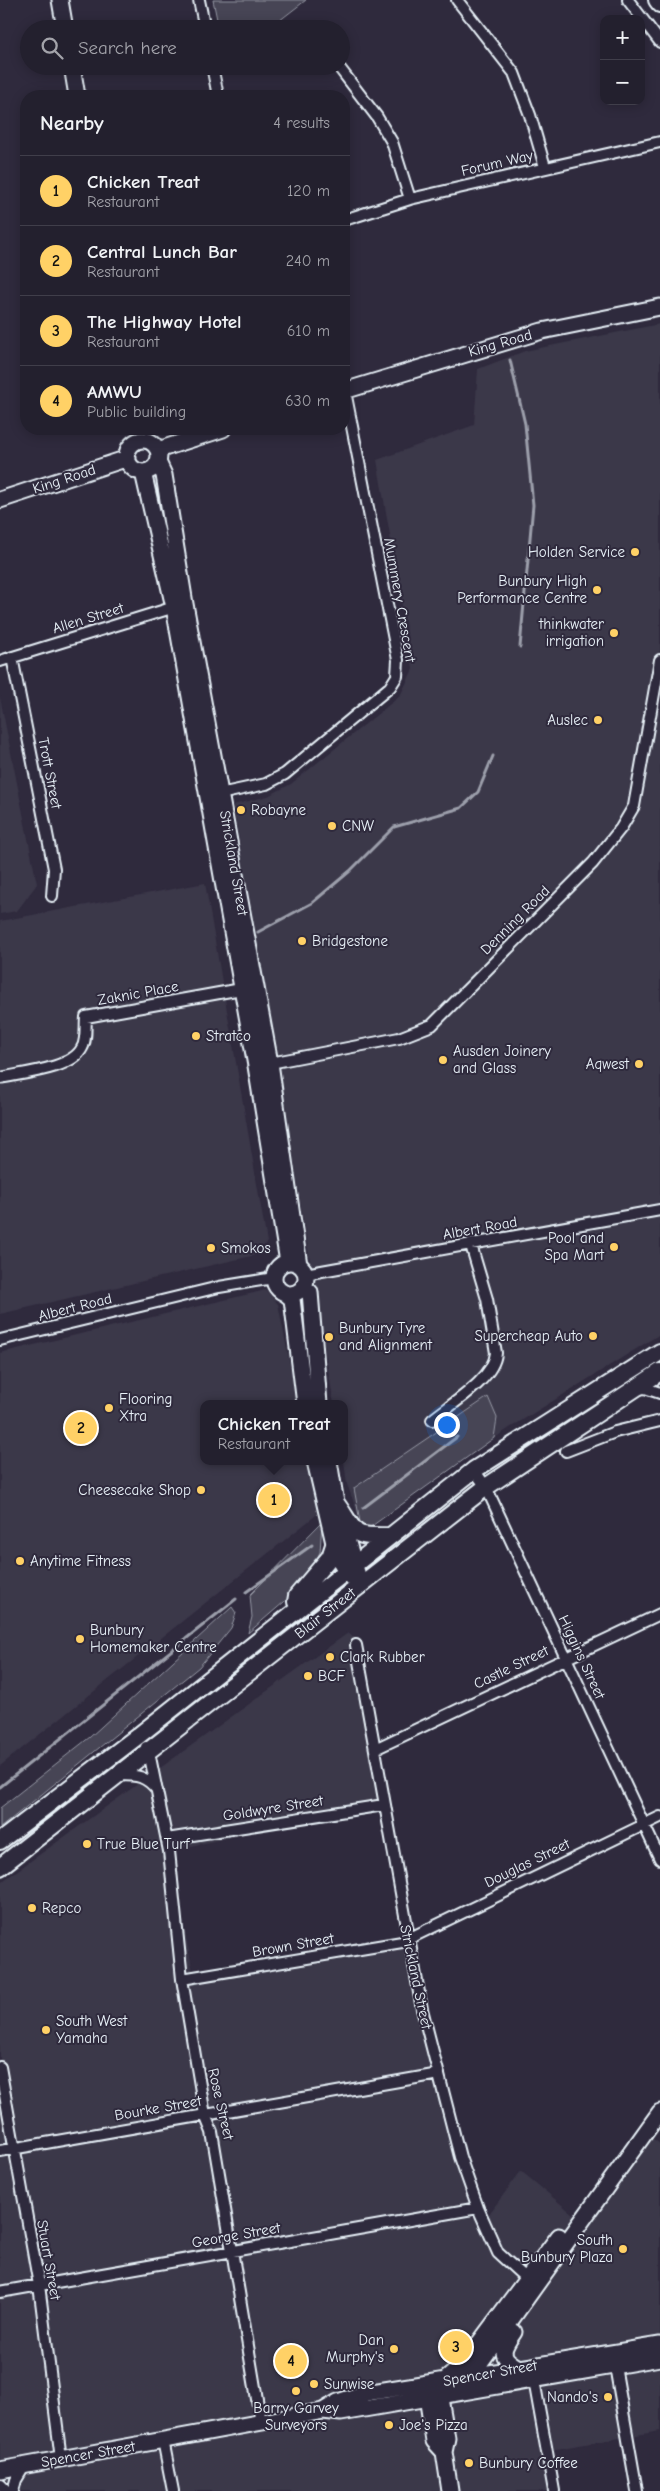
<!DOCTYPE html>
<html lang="en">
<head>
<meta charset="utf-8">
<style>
	:root { --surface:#23202e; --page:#2f2d3a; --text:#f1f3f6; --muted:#a3a3aa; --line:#403e4a; --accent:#ffd166 }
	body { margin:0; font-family:"Comic Neue",sans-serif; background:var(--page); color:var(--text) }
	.controls { position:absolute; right:15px; top:15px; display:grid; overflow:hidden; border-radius:10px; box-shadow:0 2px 12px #0003 }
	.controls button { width:45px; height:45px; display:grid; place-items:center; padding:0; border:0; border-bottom:1px solid var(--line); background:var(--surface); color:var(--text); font:25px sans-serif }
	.you { position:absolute; left:446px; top:1424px; width:18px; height:18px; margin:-12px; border:4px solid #fff; border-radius:50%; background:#1a73e8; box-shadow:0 0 0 8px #1a73e833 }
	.badge { display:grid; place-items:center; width:32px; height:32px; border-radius:50%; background:var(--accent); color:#111; font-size:16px; font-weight:700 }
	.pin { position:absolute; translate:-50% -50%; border:2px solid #fff; box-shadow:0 1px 5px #0006 }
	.popup { position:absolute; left:200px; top:1400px; width:148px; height:65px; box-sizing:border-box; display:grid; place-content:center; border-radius:10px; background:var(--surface); filter:drop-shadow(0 1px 4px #0005); font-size:16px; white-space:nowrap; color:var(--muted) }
	.popup b { font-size:19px; color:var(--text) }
	.popup::after { content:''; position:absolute; left:50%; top:100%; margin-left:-10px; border:10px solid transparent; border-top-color:var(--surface) }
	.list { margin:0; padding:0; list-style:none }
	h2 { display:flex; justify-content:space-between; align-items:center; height:65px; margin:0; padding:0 20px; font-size:21px }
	h2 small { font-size:16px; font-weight:400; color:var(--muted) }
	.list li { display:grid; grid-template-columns:32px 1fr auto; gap:15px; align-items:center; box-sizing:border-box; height:70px; padding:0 20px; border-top:1px solid var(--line) }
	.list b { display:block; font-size:19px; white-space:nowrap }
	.list p { margin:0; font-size:16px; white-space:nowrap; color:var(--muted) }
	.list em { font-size:16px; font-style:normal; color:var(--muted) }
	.icon { flex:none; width:28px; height:28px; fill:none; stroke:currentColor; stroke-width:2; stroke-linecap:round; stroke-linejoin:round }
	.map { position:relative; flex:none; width:660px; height:2491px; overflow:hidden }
	.search { position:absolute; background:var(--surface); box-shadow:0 2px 12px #0003; left:20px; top:20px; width:330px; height:55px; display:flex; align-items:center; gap:12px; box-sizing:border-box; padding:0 18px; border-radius:28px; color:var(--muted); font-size:19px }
	.panel { position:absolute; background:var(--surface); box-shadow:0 2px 12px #0003; left:20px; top:90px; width:330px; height:345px; border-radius:20px }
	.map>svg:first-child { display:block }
	.built { fill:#3b3749 }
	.green { fill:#464455; stroke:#979aa6 }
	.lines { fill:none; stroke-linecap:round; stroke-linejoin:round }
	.stream { stroke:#9c9fab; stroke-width:3 }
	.street-casing { stroke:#e8f1f8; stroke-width:14 }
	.secondary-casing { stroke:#e8f1f8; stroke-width:19 }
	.primary-casing { stroke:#e8f1f8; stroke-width:20 }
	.street { stroke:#2f2a3d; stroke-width:10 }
	.secondary { stroke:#2f2a3d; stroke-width:15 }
	.primary { stroke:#2f2a3d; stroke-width:16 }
	.poi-dot { fill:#ffd166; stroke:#2f2a3d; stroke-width:2 }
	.labels { text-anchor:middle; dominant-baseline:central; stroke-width:4; stroke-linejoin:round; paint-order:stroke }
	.street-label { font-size:15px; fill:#e8f1f8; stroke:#2f2a3d }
	.poi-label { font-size:15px; fill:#e8f1f8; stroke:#2f2a3d; text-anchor:start }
</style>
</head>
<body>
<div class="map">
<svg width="660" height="2491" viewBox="0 0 660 2491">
	<rect width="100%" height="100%" fill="#2f2a3d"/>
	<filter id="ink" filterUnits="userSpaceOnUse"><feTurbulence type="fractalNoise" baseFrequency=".02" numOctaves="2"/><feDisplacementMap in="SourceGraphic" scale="10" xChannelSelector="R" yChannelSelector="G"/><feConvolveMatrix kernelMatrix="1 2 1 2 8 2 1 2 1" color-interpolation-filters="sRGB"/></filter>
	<g filter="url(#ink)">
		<!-- built -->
		<path class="built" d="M660 324V1334L505 1431 376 1523 358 1514 347 1484 344 1461V1404H334L233 805 268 796 291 784 400 696 413 669 377 460 474 425 478 369 525 351Z
			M0 697 37 884 17 911 0 914Z
			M205 883 267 1242 256 1255 0 1314V921Z
			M266 1290 278 1304 298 1404H204V1461H310L320 1512 0 1766V1353Z
			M348 1633 355 1638 388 1802 169 1851 194 1977 404 1945 418 2009 473 2218 489 2214 521 2171 585 2224 652 2138 660 2144V2431L545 2451 549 2491H0V1883Z"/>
		<!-- green -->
		<path class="green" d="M213 0H306L275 24 247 29H219Z
			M488 1397 497 1418 494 1438 362 1533 354 1488Z
			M322 1522 320 1552 306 1583 248 1633 252 1617 250 1595Z
			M232 1607 236 1613 231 1628 199 1667 0 1828V1808L90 1737Z"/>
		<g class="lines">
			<!-- stream -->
			<path class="stream" d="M510 360 525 424 533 505 520 647
				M258 932 312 903 350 871 394 827 461 808 478 792 493 756
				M363 1508 457 1437
				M246 1592 312 1545
				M0 1787 236 1599"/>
			<!-- street casing -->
			<g class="street-casing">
				<path id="street" d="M199 0 205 29
					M457 0 514 73 530 115 545 167
					M628 0 660 42
					M212 66 218 96
					M338 66 377 117 392 142 410 199
					M344 220 410 199 660 142
					M12 657 54 869 52 896
					M0 661 178 606
					M215 795 266 784 285 774 390 687 397 676 398 660 345 391
					M265 1064 399 1038 432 1025 593 863 621 828 634 806 660 660
					M0 1078C22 1073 72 1069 82 1048 87 1040 85 1026 86 1017L247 988
					M305 1274 660 1210
					M0 1340 219 1287 274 1278
					M637 1389 645 1388 660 1393
					M432 1420C451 1404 494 1379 496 1353L487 1299 471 1245
					M566 1451 615 1432 660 1421
					M474 1470 486 1487 660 1859
					M356 1645 422 2009 460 2157 478 2208 498 2253 530 2282
					M146 1747 149 1752 169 1851 182 1979 205 2115 212 2132 261 2423
					M375 1749 660 1614
					M120 1775C137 1775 146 1776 157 1790
					M167 1839 384 1805
					M182 1979 402 1942 660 1817
					M0 2067 39 2285 61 2459
					M0 2151 439 2074
					M0 2292 478 2208
					M615 2366 637 2491
					M534 2380 554 2491
					M163 2440 173 2491
					M0 2484 7 2491
					M13 2491 16 2480 25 2465"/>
			</g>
			<!-- secondary casing -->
			<g class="secondary-casing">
				<path id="secondary" d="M60 0 65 29
					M72 66 77 96
					M344 391 542 331 660 307
					M127 456a16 16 0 1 1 32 0a16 16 0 1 1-32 0Z
					M158 450 223 429
					M158 462 164 475 185 604 270 1063 299 1265
					M143 472 174 607 256 1066 288 1262
					M0 500 128 458
					M274 1278a16 16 0 1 1 32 0a16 16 0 1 1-32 0Z
					M304 1287 310 1292 319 1404
					M285 1293 292 1299 305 1404
					M315 1461 337 1556 346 1571 360 1586
					M329 1461 336 1503 358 1576
					M514 2332C502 2349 498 2357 519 2368
					M445 2380 462 2366 559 2236
					M438 2387 447 2438 444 2452 450 2491
					M426 2390 434 2441 444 2452
					M448 2394 470 2377 660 2112
					M323 2411 338 2402 366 2393 660 2345
					M0 2470 323 2411 341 2413 660 2358"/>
			</g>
			<!-- primary casing -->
			<g class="primary-casing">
				<path id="primary" d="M657 0 660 4
					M336 1503C359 1535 349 1537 390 1536
					M296 1602 297 1596 330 1557 334 1545
					M0 1841 138 1736 474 1470 660 1352
					M0 1867 486 1487 660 1372"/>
			</g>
			<!-- street -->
			<use href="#street" class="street"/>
			<!-- secondary -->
			<use href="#secondary" class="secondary"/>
			<!-- primary -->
			<use href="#primary" class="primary"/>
		</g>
	</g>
	<!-- markers -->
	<g class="poi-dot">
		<circle cx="635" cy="552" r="5"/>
		<circle cx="597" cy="590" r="5"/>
		<circle cx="614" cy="633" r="5"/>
		<circle cx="598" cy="720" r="5"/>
		<circle cx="241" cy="810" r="5"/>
		<circle cx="332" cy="826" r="5"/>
		<circle cx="302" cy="941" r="5"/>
		<circle cx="196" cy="1036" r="5"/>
		<circle cx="443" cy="1060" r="5"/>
		<circle cx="639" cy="1064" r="5"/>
		<circle cx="614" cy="1247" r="5"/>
		<circle cx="211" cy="1248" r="5"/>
		<circle cx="593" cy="1336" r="5"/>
		<circle cx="329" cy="1337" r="5"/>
		<circle cx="109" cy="1408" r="5"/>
		<circle cx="201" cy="1490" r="5"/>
		<circle cx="20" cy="1561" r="5"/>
		<circle cx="80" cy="1639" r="5"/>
		<circle cx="330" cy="1657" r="5"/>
		<circle cx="308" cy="1676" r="5"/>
		<circle cx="87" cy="1844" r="5"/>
		<circle cx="32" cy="1908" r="5"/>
		<circle cx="46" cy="2030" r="5"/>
		<circle cx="623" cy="2249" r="5"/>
		<circle cx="394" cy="2349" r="5"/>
		<circle cx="314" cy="2384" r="5"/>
		<circle cx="296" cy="2391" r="5"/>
		<circle cx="608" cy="2397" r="5"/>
		<circle cx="389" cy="2425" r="5"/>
		<circle cx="469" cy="2463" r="5"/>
	</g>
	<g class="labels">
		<!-- street labels -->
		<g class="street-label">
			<text transform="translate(497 163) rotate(-13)">Forum Way</text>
			<text transform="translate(500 343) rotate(-16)">King Road</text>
			<text transform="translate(64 479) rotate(-18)">King Road</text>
			<text transform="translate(400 600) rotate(80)">Mummery Crescent</text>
			<text transform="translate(88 618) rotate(-17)">Allen Street</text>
			<text transform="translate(50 773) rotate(79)">Trott Street</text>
			<text transform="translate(234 863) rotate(80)">Strickland Street</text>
			<text transform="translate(515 920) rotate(-45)">Denning Road</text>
			<text transform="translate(138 993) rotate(-10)">Zaknic Place</text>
			<text transform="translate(480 1228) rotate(-10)">Albert Road</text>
			<text transform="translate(75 1307) rotate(-14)">Albert Road</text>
			<text transform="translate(325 1613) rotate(-38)">Blair Street</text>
			<text transform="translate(582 1657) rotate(65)">Higgins Street</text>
			<text transform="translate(511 1667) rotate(-26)">Castle Street</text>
			<text transform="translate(273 1808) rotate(-9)">Goldwyre Street</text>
			<text transform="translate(527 1863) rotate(-26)">Douglas Street</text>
			<text transform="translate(293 1945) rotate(-10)">Brown Street</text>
			<text transform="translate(416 1977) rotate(78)">Strickland Street</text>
			<text transform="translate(221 2104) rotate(77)">Rose Street</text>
			<text transform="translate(158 2108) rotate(-10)">Bourke Street</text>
			<text transform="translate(236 2235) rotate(-10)">George Street</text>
			<text transform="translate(49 2260) rotate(80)">Stuart Street</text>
			<text transform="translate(490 2373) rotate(-10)">Spencer Street</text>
			<text transform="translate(88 2454) rotate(-10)">Spencer Street</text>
		</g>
		<!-- poi labels -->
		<g class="poi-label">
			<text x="625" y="552" text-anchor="end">Holden Service</text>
			<text x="587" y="581" text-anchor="end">Bunbury High<tspan x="587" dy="17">Performance Centre</tspan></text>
			<text x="604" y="624" text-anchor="end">thinkwater<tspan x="604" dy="17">irrigation</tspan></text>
			<text x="588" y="720" text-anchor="end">Auslec</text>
			<text x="251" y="810">Robayne</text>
			<text x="342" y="826">CNW</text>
			<text x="312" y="941">Bridgestone</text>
			<text x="206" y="1036">Stratco</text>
			<text x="453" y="1051">Ausden Joinery<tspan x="453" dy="17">and Glass</tspan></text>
			<text x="629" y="1064" text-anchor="end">Aqwest</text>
			<text x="604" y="1238" text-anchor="end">Pool and<tspan x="604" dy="17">Spa Mart</tspan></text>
			<text x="221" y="1248">Smokos</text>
			<text x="339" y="1328">Bunbury Tyre<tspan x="339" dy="17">and Alignment</tspan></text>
			<text x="583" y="1336" text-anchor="end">Supercheap Auto</text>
			<text x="119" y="1399">Flooring<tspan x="119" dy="17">Xtra</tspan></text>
			<text x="191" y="1490" text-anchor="end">Cheesecake Shop</text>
			<text x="30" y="1561">Anytime Fitness</text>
			<text x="90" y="1630">Bunbury<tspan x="90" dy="17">Homemaker Centre</tspan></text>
			<text x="340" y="1657">Clark Rubber</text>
			<text x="318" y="1676">BCF</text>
			<text x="97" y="1844">True Blue Turf</text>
			<text x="42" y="1908">Repco</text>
			<text x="56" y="2021">South West<tspan x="56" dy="17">Yamaha</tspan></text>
			<text x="613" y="2240" text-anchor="end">South<tspan x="613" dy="17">Bunbury Plaza</tspan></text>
			<text x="384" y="2340" text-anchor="end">Dan<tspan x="384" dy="17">Murphy's</tspan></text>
			<text x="324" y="2384">Sunwise</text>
			<text x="598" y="2397" text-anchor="end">Nando's</text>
			<text x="296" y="2408" text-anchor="middle">Barry Garvey<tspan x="296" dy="17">Surveyors</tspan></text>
			<text x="399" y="2425">Joe's Pizza</text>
			<text x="479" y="2463">Bunbury Coffee</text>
		</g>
	</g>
</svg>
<div class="controls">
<button>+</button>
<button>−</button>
</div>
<div class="you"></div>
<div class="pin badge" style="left:274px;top:1500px">1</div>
<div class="popup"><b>Chicken Treat</b>Restaurant</div>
<div class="pin badge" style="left:81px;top:1428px">2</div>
<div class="pin badge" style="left:456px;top:2347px">3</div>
<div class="pin badge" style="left:291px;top:2361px">4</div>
<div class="search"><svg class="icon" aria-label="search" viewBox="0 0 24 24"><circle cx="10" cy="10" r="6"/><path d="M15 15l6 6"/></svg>Search here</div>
<section class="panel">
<h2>Nearby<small>4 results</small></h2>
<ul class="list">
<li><span class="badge">1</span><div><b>Chicken Treat</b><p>Restaurant</p></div><em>120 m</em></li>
<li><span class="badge">2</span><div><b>Central Lunch Bar</b><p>Restaurant</p></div><em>240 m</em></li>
<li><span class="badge">3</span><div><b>The Highway Hotel</b><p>Restaurant</p></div><em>610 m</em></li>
<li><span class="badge">4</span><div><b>AMWU</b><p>Public building</p></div><em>630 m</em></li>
</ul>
</section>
</div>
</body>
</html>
